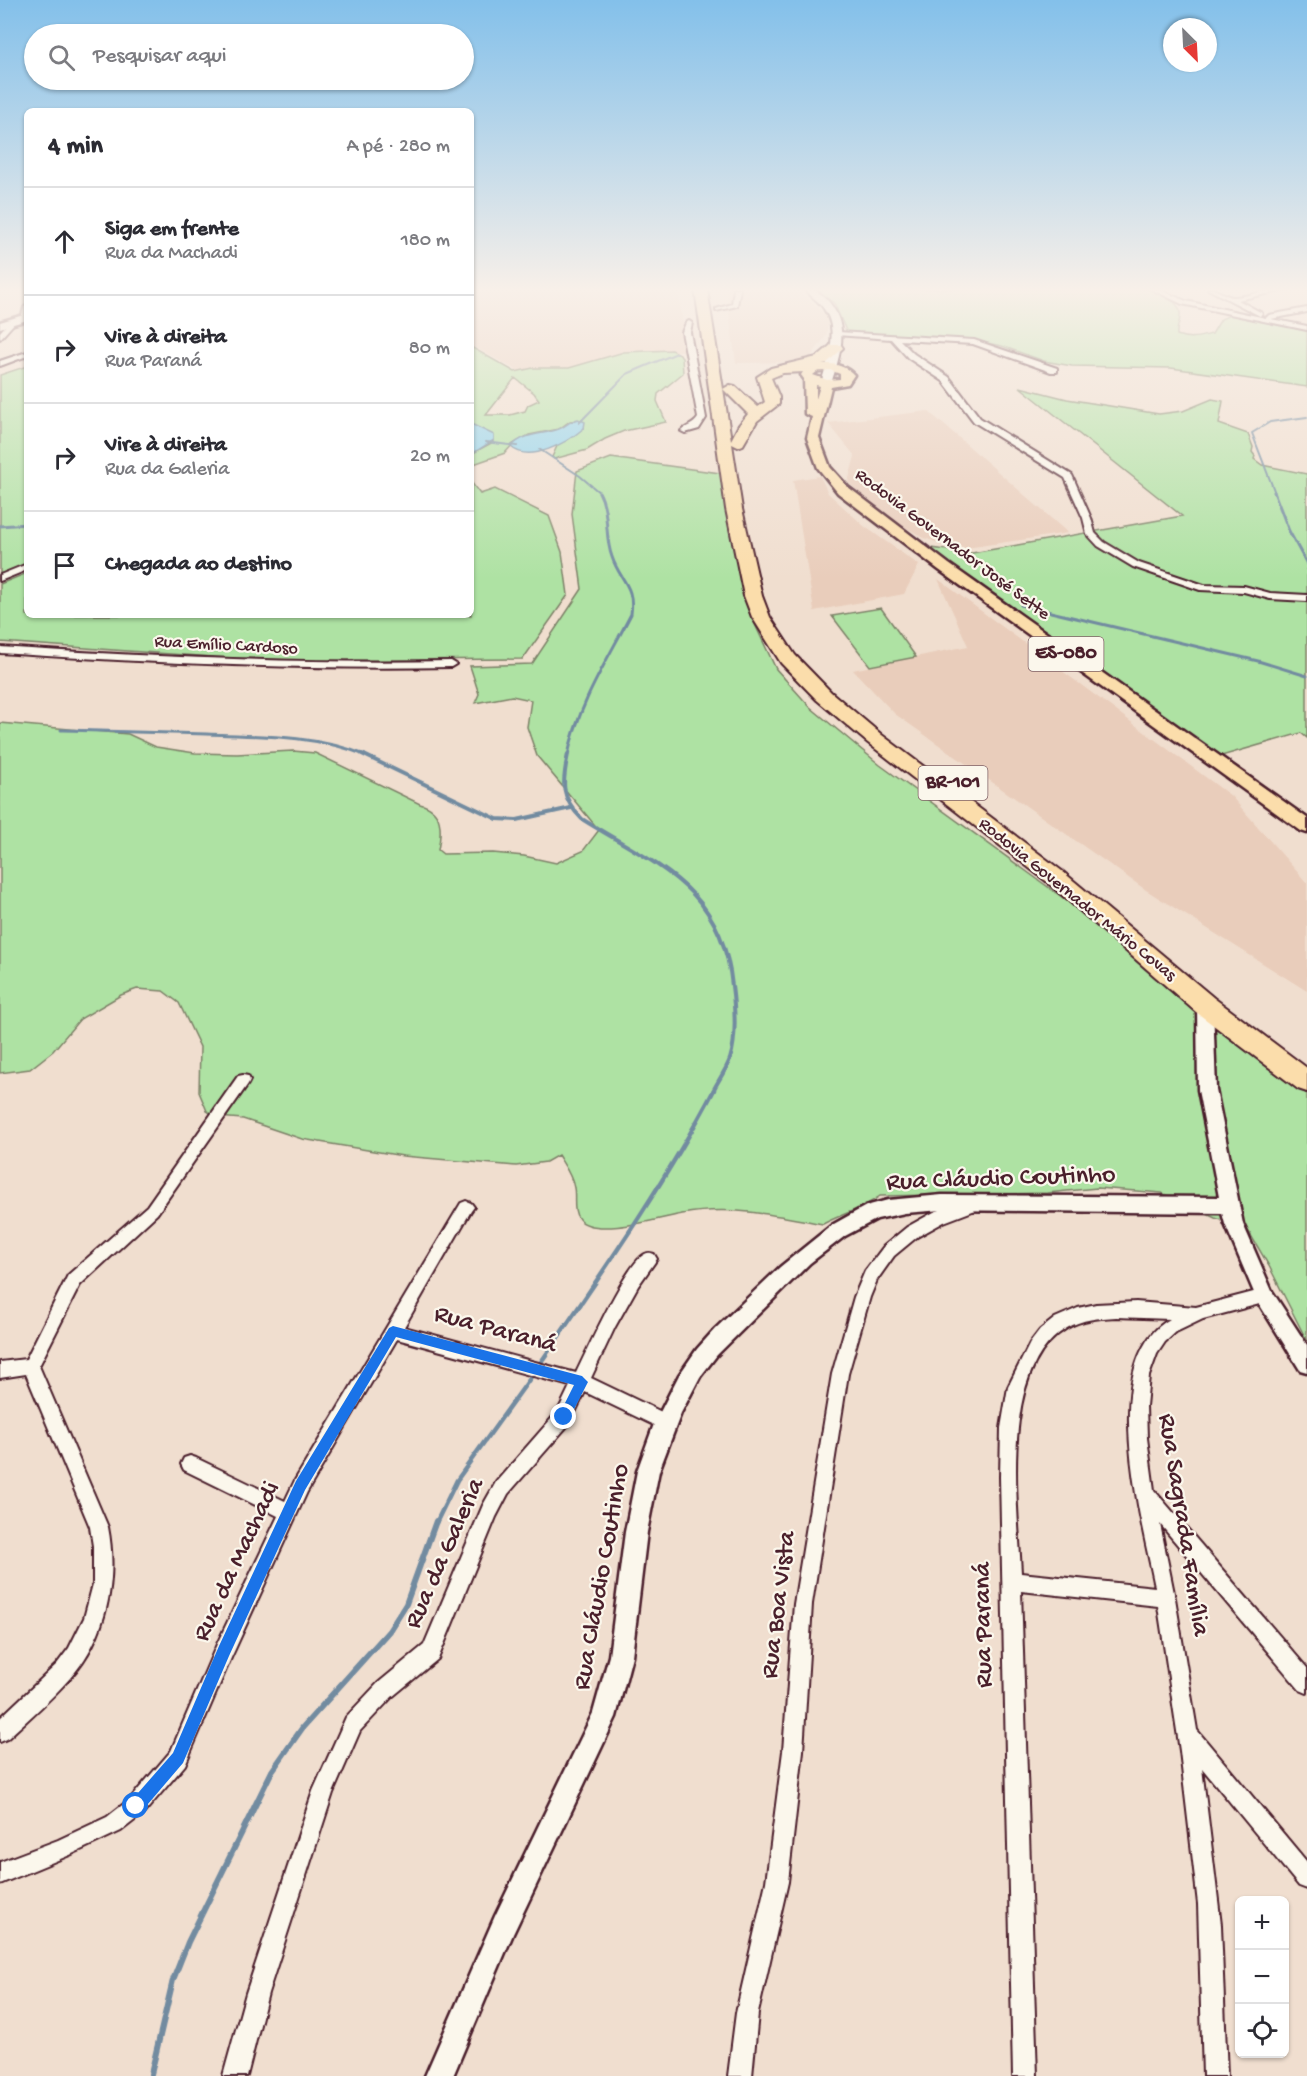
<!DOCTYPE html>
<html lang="pt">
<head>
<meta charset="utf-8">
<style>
	:root { --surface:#fff; --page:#f2f2f3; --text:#2b2b33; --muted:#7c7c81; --line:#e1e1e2 }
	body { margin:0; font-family:"Gochi Hand",sans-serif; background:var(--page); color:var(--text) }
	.controls { position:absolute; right:18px; bottom:18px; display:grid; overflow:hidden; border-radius:9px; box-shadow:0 2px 4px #0004 }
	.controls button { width:54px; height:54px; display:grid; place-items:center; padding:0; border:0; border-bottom:2px solid var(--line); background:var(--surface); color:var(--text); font:30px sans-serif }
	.compass { position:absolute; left:1163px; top:18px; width:54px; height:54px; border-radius:50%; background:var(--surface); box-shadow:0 2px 4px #0004; rotate:156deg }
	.stop { position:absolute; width:18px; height:18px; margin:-14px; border:4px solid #1a73e8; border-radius:50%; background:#fff }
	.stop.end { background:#1a73e8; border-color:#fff; box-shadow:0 2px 6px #0008 }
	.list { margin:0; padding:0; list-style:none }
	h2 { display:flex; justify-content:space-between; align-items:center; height:78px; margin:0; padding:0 24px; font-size:26px }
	h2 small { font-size:20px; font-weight:400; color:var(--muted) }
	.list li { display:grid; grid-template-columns:39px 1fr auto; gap:18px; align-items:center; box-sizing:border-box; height:108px; padding:0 24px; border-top:2px solid var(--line) }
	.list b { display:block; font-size:22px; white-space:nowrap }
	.list p { margin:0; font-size:20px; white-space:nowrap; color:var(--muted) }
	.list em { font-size:20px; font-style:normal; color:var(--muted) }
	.icon { flex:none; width:33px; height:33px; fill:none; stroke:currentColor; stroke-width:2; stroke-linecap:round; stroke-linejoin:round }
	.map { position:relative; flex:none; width:1307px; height:2076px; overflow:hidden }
	.search { position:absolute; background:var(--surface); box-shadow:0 2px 4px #0004; left:24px; top:24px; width:450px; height:66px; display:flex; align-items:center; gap:15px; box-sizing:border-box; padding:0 21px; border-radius:33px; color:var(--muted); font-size:22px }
	.panel { position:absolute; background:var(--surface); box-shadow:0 2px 4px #0004; left:24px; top:108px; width:450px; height:510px; border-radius:9px }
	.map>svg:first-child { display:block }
	.built { fill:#e9cdbb }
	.green { fill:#aee2a3; stroke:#7c8067; stroke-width:1.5; fill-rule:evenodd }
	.water { fill:#8cd3ee; stroke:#728ba0; stroke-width:1.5 }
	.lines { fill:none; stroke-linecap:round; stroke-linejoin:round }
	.stream-far4 { stroke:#728ba0; stroke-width:2 }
	.stream-far3 { stroke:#728ba0; stroke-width:3 }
	.stream-far2 { stroke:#728ba0; stroke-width:4 }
	.stream-far1 { stroke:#728ba0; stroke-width:4.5 }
	.stream { stroke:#728ba0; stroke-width:6 }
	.minor-casing { stroke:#4a1f2b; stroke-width:4 }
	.tertiary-casing { stroke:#4a1f2b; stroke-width:5 }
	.secondary-casing { stroke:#4a1f2b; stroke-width:4 }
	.primary-casing { stroke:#4a1f2b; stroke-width:5 }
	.motorway-casing { stroke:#4a1f2b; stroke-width:4 }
	.minor { fill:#fbf7ec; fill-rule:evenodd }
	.tertiary { fill:#fbf7ec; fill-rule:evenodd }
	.secondary { fill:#fbf7ec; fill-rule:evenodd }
	.primary { fill:#fbddab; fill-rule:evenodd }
	.motorway { fill:#fbddab; fill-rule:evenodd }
	.route { fill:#1a73e8 }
	.labels { text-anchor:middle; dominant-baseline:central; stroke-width:4.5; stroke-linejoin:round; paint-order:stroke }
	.far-street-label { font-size:18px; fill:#4a1f2b; stroke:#fbf7ec }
	.shield { fill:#fbf7ec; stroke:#7f6065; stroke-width:1.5 }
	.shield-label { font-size:20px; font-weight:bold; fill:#4a1f2b }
	.near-street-label { font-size:26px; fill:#4a1f2b; stroke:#fbf7ec }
</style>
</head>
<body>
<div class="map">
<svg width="1307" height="2076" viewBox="0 0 1307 2076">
	<rect width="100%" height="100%" fill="#f0decf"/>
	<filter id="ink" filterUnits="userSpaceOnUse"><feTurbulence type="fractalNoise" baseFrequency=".0167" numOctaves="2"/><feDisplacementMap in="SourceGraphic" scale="12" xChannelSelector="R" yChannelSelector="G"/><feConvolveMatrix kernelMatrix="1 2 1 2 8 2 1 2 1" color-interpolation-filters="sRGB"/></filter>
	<g filter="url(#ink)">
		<!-- built -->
		<path class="built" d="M471 289H678L687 351H635L568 374 518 371 471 345Z
			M726 289H794L813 303 829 319 826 336 807 362 736 363Z
			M928 411 972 449 1068 533 966 548 948 546 924 538 898 523 868 501 848 482 855 456 828 423Z
			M820 476 828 493 864 526 919 565 904 594 814 611 793 480Z
			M938 579 1231 796 1307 883V991L1146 890 895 714 853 670 968 646Z"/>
		<!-- green -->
		<path class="green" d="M814 289H1150C1161 295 1182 301 1180 316 1180 323 1176 327 1177 335 1190 340 1199 337 1212 334L1221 319 1230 315 1307 331V387L1171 368 1072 366 1044 361 1002 346 972 340 851 336 848 335 834 303Z
			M471 347 515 372 533 368H569L624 352 672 350 680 354 682 358 683 373 658 394 657 401 666 422 624 431 605 439 587 450 554 459 552 457 558 444 584 428 582 420 570 421 559 429 529 435 513 444 505 453 471 465V454L493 442 471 433ZM515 378 534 393 539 400 528 405 525 411 510 415H486Z
			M27 366V564L0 577V375Z
			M1020 387 1067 399 1159 414 1183 411 1212 399 1223 401 1219 424 1248 434 1253 447 1252 452 1255 456 1254 459 1262 465 1307 474V738L1301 733 1218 757 922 547 972 553 1182 516Z
			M611 458 720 473 742 588 751 616 776 669 810 707 880 765 1077 908 1159 980 1307 1094V1341L1269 1266 1246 1227 1215 1218 1162 1193 1097 1188 1047 1193 880 1196C862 1209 842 1214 823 1224 776 1215 729 1205 682 1214 661 1218 594 1238 579 1219 572 1211 576 1197 574 1188 572 1175 564 1165 558 1155L546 1162 516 1166 403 1156 302 1139 243 1119 217 1117 207 1111 199 1092 200 1047 179 1003 163 991 137 989 121 995 80 1019 53 1051 30 1069 0 1073V723L128 734 156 747 195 753 237 754 293 751 315 753 420 804C443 810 442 829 438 850L443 854 493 853 524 856 556 863 583 851 599 830 537 756 527 727 531 700 512 696 475 703 479 694 470 666 532 664 582 589 572 514 577 471Z
			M471 482 480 494 495 489 549 516 562 552 568 595 523 659 269 661 0 642V584L27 573V615H471Z
			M881 608 916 657 870 666 832 616Z"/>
		<!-- water -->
		<path class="water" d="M578 419 585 422 584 428C568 442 530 464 511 447 523 433 540 435 556 430 564 428 569 421 578 419Z
			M471 424 494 435V440L475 452 471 451Z"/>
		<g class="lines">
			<!-- stream-far4 -->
			<path class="stream-far4" d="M0 360 27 351
				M579 423 627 374 677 353
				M486 442 517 446
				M539 449 580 476 600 493
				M1275 493 1252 433 1270 422 1307 417"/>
			<!-- stream-far3 -->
			<path class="stream-far3" d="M1274 492 1289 531 1307 564
				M0 526 27 524
				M1021 605 1258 661 1307 676
				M61 730C110 731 159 733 207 734 261 736 315 735 365 755
				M568 755C578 705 608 659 631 614 635 585 620 581 612 557 604 536 610 512 599 492"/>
			<!-- stream-far2 -->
			<path class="stream-far2" d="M362 754 497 819 517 820 571 808
				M568 754C562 783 560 797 582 819 657 866 722 887 732 986 735 1009 737 1037 730 1059 726 1070 718 1081 713 1091"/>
			<!-- stream-far1 -->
			<path class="stream-far1" d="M541 1362C602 1273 664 1185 714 1090
				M436 1523 457 1480 531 1377"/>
			<!-- stream -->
			<path class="stream" d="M151 2074 173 1980 188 1942 272 1771 303 1727 389 1631 406 1604 436 1521"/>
			<!-- minor casing -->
			<g class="minor-casing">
				<path id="minor" d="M734 289H740L737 306 716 311V309L732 304Z
					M1151 289H1158L1186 301 1266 318 1269 315 1307 308V312L1271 319 1307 326V330L1182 304Z
					M1208 289C1218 288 1225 297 1234 297 1253 296 1271 287 1290 289L1238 300 1262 313 1260 316Z
					M27 305 26 317 21 318 24 307Z
					M11 320 16 321 0 339V332Z
					M689 321 692 323 690 332 706 418 699 429 685 433 681 431C687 425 693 426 698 418L682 332 686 323Z
					M838 332 974 340 1057 368V372H1051L973 344 900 340 914 354 949 377 980 418 1072 475 1091 518 1095 533 1104 542 1139 563 1204 585 1244 586 1270 593 1307 595V601L1270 599 1244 592 1200 590 1133 567 1098 546 1087 534 1083 518 1065 478 974 422 943 381 908 358 891 339 836 335 834 334Z
					M27 352V356L0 366V361Z
					M27 564V570L0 581V575Z
					M0 647C150 657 300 664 451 661L456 664 451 667C300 670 150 663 0 653Z
					M243 1075 248 1076 250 1080 248 1084 157 1214 80 1285 39 1366 108 1527C118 1579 107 1637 70 1678 51 1700 28 1719 7 1739L0 1742V1718L57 1664 69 1648 84 1618 93 1584V1546L90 1527 26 1374 0 1378V1362L26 1359 68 1275 147 1206 238 1076Z
					M973 1199 978 1201 981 1205 978 1209 944 1222 917 1237 894 1256 877 1280 870 1297 848 1374 812 1604 803 1751 788 1882 758 2013 752 2076H728L736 2013 766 1882 783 1751 794 1604 832 1374 854 1297 865 1271 884 1246 907 1227 934 1212Z
					M466 1201 471 1203 474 1207 471 1211 404 1327 576 1373C587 1351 627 1262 645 1254 650 1252 650 1253 654 1254L657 1259 638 1286 615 1327 591 1378 672 1417 675 1423 672 1429 666 1431 585 1392 570 1423 508 1494 496 1517 438 1659 392 1697 360 1731 333 1793 268 1993 247 2076H223L246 1993 313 1791 346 1717 378 1683 424 1645 483 1505 496 1482 558 1411 570 1386 397 1339 307 1492 231 1658 185 1765 144 1813 121 1831 70 1855 0 1884V1862L58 1840 107 1817 130 1799 171 1751 217 1644 278 1516 184 1470 181 1464 184 1458 190 1456 196 1458 285 1501 295 1480 461 1203Z
					M1265 1289 1271 1291 1273 1296 1271 1301 1203 1319 1176 1332 1165 1342 1157 1354 1149 1376 1146 1406 1147 1438 1154 1490 1307 1668V1693L1300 1690 1160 1524 1175 1598 1197 1730 1307 1862V1889L1299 1886 1202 1768 1221 1925 1227 2076H1203L1198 1904 1180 1751 1158 1606 1021 1591 1037 2076H1013L1000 1477 1001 1428 1008 1387 1030 1343 1040 1330 1055 1318 1078 1308 1096 1304 1136 1302 1196 1307ZM1116 1317 1170 1319C1096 1361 1142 1521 1155 1587L1021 1573C1018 1505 998 1368 1067 1328 1082 1319 1099 1318 1116 1317Z"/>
			</g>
			<!-- tertiary casing -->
			<g class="tertiary-casing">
				<path id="tertiary" d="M27 314V320L0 328V322Z
					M1205 999 1211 1001 1213 1005 1216 1090 1243 1224 1272 1291 1307 1345V1372L1300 1370 1258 1302 1225 1224 1222 1213 942 1210 905 1213 877 1219 845 1236 810 1263 717 1355 700 1377 681 1413 659 1471 647 1532 632 1656 616 1717 513 1934 453 2076H425L495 1916 593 1713 609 1656 625 1532 637 1471 654 1424 679 1375 697 1349 715 1329 780 1267 832 1225 866 1206 888 1200 942 1195 1219 1197 1198 1090 1197 1005 1199 1001Z"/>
			</g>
			<!-- secondary casing -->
			<g class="secondary-casing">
				<path id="secondary" d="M805 289C816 289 821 293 829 302 850 328 840 355 831 384L826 387 821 384C827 361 840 331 824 309 819 301 810 296 805 289Z"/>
			</g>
			<!-- primary casing -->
			<g class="primary-casing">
				<path id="primary" d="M819 364C832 363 845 365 854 375L848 384 831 387 819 438 830 467 848 487 949 564 1307 818V833L1301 831 939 570 838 493 818 468 807 438 812 417 805 414 804 379 801 375 805 369ZM830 370 840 374V379L827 380 813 375 818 371ZM816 385 820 386 816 399Z"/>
			</g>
			<!-- motorway casing -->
			<g class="motorway-casing">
				<path id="motorway" d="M695 289H707L723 389 730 385 735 386 758 407 765 402 757 377 771 368 817 357 831 345H841L843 348 827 363 822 364 828 368 826 371 783 373 771 378 779 397V404L757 421 743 445 738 447 732 444 742 509 762 596 770 617 795 655 831 692 882 735 1062 871 1214 998 1307 1068V1092L1298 1089 1196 1012 1046 881 868 743 817 700 781 663 752 617 744 596 726 509ZM723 389 748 414 739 425 731 440Z"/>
			</g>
			<!-- minor -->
			<use href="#minor" class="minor"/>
			<!-- tertiary -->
			<use href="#tertiary" class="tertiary"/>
			<!-- secondary -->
			<use href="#secondary" class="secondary"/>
			<!-- primary -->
			<use href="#primary" class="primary"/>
			<!-- motorway -->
			<use href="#motorway" class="motorway"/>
		</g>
	</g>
	<!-- sky -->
	<linearGradient id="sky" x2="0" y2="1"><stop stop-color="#83c0ea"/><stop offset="0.5" stop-color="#f8f0e9"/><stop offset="1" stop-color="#f8f0e9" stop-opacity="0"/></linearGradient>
	<rect width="1307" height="579" fill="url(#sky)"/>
	<!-- route -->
	<path class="route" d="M393 1326 582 1376 588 1382 568 1421 564 1423 558 1417 574 1385 396 1337 305 1490 229 1656 183 1763 142 1811 136 1814 131 1811 129 1806 131 1801 173 1753 219 1646 296 1481 389 1328Z"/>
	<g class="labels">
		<!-- far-street labels -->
		<g class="far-street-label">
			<text transform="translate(952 545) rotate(37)">Rodovia Governador José Sette</text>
			<text transform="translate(226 646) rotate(3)">Rua Emílio Cardoso</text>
			<text transform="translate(1077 900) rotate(39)">Rodovia Governador Mário Covas</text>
		</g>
		<!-- shield labels -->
		<g class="shield">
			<rect x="1028.5" y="637" width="75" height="34" rx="4.5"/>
			<rect x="918.5" y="766" width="69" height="34" rx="4.5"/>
		</g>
		<g class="shield-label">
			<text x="1066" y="654">ES-080</text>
			<text x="953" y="783">BR-101</text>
		</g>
		<!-- near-street labels -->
		<g class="near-street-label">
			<text transform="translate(1001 1180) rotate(-2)">Rua Cláudio Coutinho</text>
			<text transform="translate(495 1331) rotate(15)">Rua Paraná</text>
			<text transform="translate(1182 1525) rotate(81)">Rua Sagrada Família</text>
			<text transform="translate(446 1554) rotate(-66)">Rua da Galeria</text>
			<text transform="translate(238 1562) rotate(-65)">Rua da Machadi</text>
			<text transform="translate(603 1577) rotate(-80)">Rua Cláudio Coutinho</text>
			<text transform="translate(780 1605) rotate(-83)">Rua Boa Vista</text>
			<text transform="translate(985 1625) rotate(-91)">Rua Paraná</text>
		</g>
	</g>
</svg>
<div class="controls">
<button>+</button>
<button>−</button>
<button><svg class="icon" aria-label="locate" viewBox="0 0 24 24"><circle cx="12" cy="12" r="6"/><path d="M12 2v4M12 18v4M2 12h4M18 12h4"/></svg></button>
</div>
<svg class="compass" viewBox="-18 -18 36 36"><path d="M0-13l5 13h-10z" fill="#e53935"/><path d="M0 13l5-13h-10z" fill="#7c7c81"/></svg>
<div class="stop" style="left:136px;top:1806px"></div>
<div class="stop end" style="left:564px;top:1417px"></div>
<div class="search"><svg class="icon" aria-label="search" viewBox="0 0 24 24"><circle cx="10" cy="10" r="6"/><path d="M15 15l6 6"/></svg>Pesquisar aqui</div>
<section class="panel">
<h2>4 min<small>A pé · 280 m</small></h2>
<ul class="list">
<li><svg class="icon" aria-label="ahead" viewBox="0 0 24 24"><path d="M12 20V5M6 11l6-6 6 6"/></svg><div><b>Siga em frente</b><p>Rua da Machadi</p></div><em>180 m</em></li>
<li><svg class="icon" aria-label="right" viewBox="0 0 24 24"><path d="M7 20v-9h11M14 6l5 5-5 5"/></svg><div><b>Vire à direita</b><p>Rua Paraná</p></div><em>80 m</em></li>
<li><svg class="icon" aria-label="right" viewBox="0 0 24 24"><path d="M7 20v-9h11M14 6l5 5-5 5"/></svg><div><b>Vire à direita</b><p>Rua da Galeria</p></div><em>20 m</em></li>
<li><svg class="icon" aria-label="arrive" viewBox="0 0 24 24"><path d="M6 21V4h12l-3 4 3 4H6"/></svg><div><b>Chegada ao destino</b></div></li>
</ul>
</section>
</div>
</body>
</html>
